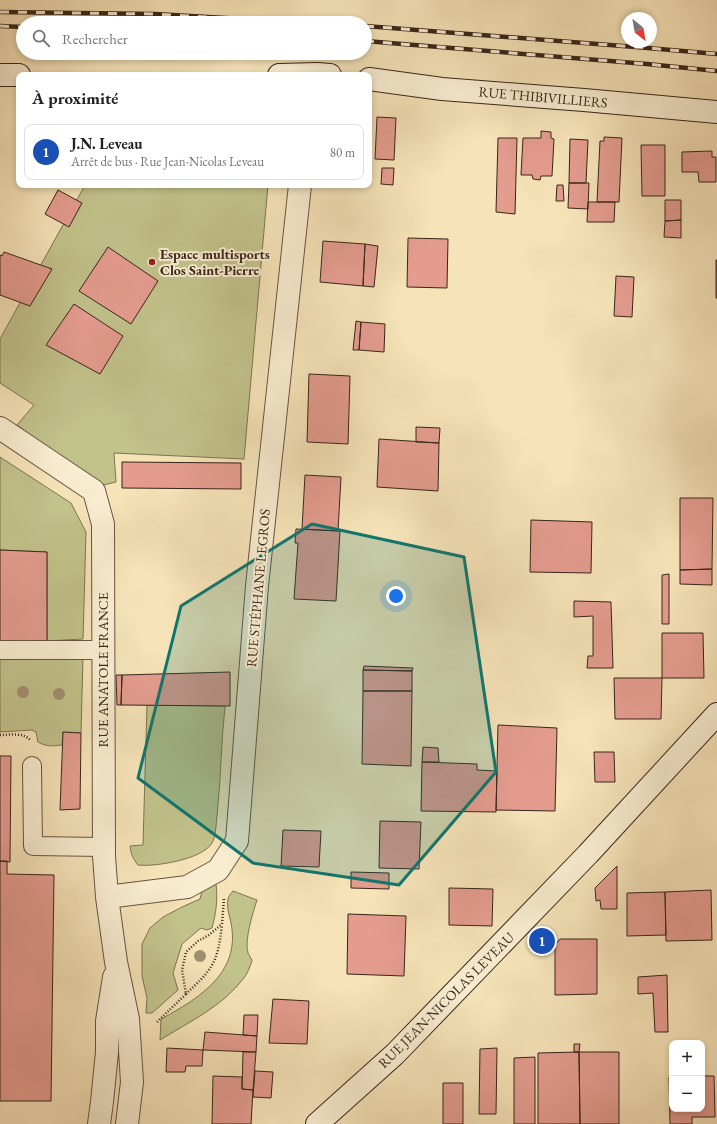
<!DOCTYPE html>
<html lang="fr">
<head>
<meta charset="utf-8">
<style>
	:root { --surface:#fff; --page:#f2f2f2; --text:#202124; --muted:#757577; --line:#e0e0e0; --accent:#b45309 }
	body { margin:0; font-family:"EB Garamond",serif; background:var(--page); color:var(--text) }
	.controls { position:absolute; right:12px; bottom:12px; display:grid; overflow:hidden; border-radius:8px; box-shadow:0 2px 6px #0003 }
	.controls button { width:36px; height:36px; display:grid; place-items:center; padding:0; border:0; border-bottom:1px solid var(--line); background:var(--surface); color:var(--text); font:20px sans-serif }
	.compass { position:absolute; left:621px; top:12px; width:36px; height:36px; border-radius:50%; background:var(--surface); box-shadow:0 2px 6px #0003; rotate:149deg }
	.you { position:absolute; left:396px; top:596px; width:14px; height:14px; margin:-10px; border:3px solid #fff; border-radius:50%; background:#1a73e8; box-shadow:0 0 0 6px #1a73e833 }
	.badge { display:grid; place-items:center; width:26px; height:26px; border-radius:50%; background:var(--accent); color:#fff; font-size:13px; font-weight:700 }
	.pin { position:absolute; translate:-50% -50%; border:2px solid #fff; box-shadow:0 1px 4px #0006 }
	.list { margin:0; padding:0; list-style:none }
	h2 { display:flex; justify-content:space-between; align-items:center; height:52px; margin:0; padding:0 16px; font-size:17px }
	h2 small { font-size:13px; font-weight:400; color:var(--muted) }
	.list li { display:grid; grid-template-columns:26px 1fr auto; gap:12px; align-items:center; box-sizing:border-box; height:56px; margin:0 8px 8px; padding:0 8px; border:1px solid var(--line); border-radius:8px }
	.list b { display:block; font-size:15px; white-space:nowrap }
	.list p { margin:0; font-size:13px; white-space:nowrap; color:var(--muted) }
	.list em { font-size:13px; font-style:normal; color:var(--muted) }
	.icon { flex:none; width:22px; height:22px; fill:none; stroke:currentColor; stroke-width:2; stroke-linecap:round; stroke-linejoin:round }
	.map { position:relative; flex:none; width:717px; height:1124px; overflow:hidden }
	.search { position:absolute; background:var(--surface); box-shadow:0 2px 6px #0003; left:16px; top:16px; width:356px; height:44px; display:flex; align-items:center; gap:10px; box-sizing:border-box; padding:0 14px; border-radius:22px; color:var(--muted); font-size:15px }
	.panel { position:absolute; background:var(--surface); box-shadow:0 2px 6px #0003; left:16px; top:72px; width:356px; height:116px; border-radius:8px }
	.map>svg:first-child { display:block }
	.green { fill:#c2c28b; stroke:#7d7452 }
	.building { fill:#e49c8f; stroke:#38251a }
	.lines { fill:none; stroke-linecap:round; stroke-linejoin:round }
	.lane-casing { stroke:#685442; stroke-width:20 }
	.street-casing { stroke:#685442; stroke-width:24 }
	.secondary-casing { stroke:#38251a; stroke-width:24 }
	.path { stroke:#38251a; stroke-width:2.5; stroke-dasharray:1 2; stroke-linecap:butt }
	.lane { stroke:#f9edd1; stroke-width:18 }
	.street { stroke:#f9edd1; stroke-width:22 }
	.secondary { stroke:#f9edd1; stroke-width:22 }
	.rail-casing { stroke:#38251a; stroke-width:4.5 }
	.rail { stroke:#f9edd1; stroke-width:3; stroke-dasharray:9; stroke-linecap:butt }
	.tree { fill:#a09070 }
	.marked { fill:#0f766e; fill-opacity:0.2; stroke:#0f766e; stroke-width:3; stroke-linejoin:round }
	.poi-dot { fill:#8f2418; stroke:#f9edd1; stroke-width:1.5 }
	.labels { text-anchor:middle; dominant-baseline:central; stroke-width:4; stroke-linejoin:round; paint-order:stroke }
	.street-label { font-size:14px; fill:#38251a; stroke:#f9edd1 }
	.poi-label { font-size:14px; font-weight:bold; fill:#38251a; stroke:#f9edd1; text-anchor:start }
</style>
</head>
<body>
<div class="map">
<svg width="717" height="1124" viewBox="0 0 717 1124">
	<rect width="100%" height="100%" fill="#f6e3b8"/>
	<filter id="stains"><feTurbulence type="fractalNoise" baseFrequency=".005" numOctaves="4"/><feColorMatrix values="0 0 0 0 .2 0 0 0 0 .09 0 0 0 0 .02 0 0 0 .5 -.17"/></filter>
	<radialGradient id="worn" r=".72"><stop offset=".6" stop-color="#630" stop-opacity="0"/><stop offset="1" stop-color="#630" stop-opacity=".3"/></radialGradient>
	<!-- green -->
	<path class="green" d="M85 185H268L244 459 114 453 116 482 99 486 17 425 34 405 0 383V339Z
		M0 457 71 503 86 532 83 639 47 641V552L0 550Z
		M0 656H83L81 733 63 732 62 745C52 746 47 747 38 742L36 732 32 730 0 732Z
		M147 705 225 706C221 743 221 779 217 816 216 823 216 837 212 843 203 859 156 867 138 865 133 859 131 854 130 846L143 845Z
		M216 884C218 899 216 913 212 928L207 930 201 928 182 944 173 973 178 990 152 1013H146L147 998 142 976V944L150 928 163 917 182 907 200 899 202 891Z
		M233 891 257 900C253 912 244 941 248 953 249 955 251 958 252 961 250 966 248 973 244 978 223 1006 189 1022 160 1040L161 1019C171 1014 180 1008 190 1002 216 984 236 963 232 929 231 919 226 909 228 899 229 896 231 893 233 891Z"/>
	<!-- building -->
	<path class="building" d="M377 117 396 118 394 160 375 159Z
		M541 131 551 132V138L554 139 552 176H541L540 180 533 179 532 175H521L523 138H541Z
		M604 137 622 138 619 202H597L600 141H604Z
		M498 138H517L515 214 496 212Z
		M570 139 588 140 586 183H569Z
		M641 145H665V196H642Z
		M712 151V157H716V182H699L698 172H682V152Z
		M382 168H394L393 185 381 184Z
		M569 183H589L588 209 568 208Z
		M557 185H563L564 201H556Z
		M58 190 82 203 69 227 45 214Z
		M665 200H681V220L665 221Z
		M588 202H615L614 222H587Z
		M681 220V238L664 237 665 221Z
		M408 238 448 239 447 288 407 287Z
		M323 241 365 244 363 286 320 282Z
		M365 244 378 246 374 287 363 286Z
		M108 247 158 281 131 324 79 291Z
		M4 252 52 269 30 306 0 295V255L2 256Z
		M716 260H717V298H716Z
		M616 276 634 277 632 317 614 316Z
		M74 304 123 336 100 374 46 345Z
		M356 321 361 322 359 350H353Z
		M361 322 385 324 384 352 359 350Z
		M309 374 350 376 348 444 307 442Z
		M416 427 440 428 439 443 416 442Z
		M379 439 439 443 438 491 377 487Z
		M122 462 241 463V489L122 488Z
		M305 475 341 477 338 531 302 529Z
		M680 498H713L712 569 680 570Z
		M531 520 592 522 591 573 530 572Z
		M296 529 340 531 336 601 294 599 298 543H295Z
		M0 550 47 552V641H0Z
		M712 569V585L680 584V570Z
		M669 574V624H662V575Z
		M574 601 611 602 613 668H587L588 656H593V616L574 617Z
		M662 633H703L704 678H662Z
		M364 666 413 668 412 671 363 670Z
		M363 670 412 671V691H363Z
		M230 672V706L121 705 122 675Z
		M116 675H122L121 705H117Z
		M614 678H662L661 719H615Z
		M363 691H412L411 766 362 764Z
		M498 725 557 728 555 811 496 810Z
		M63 732 81 733 80 809 60 810Z
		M423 747 438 748 439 762H422Z
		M594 752H614L615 782H595Z
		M0 756H11L10 862 0 861Z
		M422 762 477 764V770L497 771 496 812 421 811Z
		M380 821 421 822 419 869 379 868Z
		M283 830 321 831 319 867 281 866Z
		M0 861H7V874L54 875 51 1101H0Z
		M617 866V909H601L600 900 596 901 595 888Z
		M351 872 389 873V889L351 888Z
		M449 888 493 889 492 926 449 925Z
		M711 890 712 940 666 941 665 892Z
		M665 892 666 935 627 936V893Z
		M348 914 406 916 404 976 347 974Z
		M560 939H597V994L555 995V945Z
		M667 975 668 1032H655L653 993 638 994V977Z
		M273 999 309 1001 307 1044 269 1043Z
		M244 1015H258L257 1036 243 1035Z
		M205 1032 257 1036 256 1052 203 1050Z
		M574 1044H580L579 1052H574Z
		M167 1048 203 1050 202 1066H186L185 1072H166Z
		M497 1048 496 1114H479L480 1049Z
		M243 1052H256L253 1090 242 1089Z
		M579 1052H619V1124H580Z
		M579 1052 580 1124H538V1053Z
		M535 1057V1124H514V1058Z
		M255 1071 273 1072 271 1098 253 1097Z
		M213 1076 242 1077V1089L253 1090 251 1124H212Z
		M702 1076H714L715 1117H692V1124H670L669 1077H672V1109H702Z
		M443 1083H463V1124H443Z"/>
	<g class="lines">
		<!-- lane casing -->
		<g class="lane-casing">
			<path id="lane" d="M0 650H103
				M32 766 33 846 103 847"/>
		</g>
		<!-- street casing -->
		<g class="street-casing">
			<path id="street" d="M0 428 94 491 103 524 104 856 107 897 116 962 128 1019 132 1082 127 1124
				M107 897 187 887 218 870 237 841 257 586 300 185
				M99 1124 102 1102 107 1052V1021L114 977"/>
		</g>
		<!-- secondary casing -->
		<g class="secondary-casing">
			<path id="secondary" d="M0 75H19
				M279 75 317 74 330 75
				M369 79 442 89 584 100 717 112
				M317 1124 395 1054 588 854 717 714"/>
		</g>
		<!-- path -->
		<path class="path" d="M0 735C10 735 23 732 30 740
			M186 994C195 985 206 976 212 965 219 953 220 939 222 925
			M157 1022 186 994 182 970 186 952 198 941 209 935 222 924 224 898"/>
		<!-- lane -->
		<use href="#lane" class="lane"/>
		<!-- street -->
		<use href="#street" class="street"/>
		<!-- secondary -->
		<use href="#secondary" class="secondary"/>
		<!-- rail casing -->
		<g class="rail-casing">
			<path id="rail" d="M0 12 155 14 316 23
				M0 26 23 27
				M365 26 648 48 717 54
				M365 41 647 64 717 71"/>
		</g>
		<!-- rail -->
		<use href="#rail" class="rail"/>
	</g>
	<!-- trees -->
	<g class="tree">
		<circle cx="23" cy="692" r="6"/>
		<circle cx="59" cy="694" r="6"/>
		<circle cx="200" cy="956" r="6"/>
	</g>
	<!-- marked area -->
	<path class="marked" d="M312 524 464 557 496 772 399 885 253 863 138 778 181 606Z"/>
	<!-- markers -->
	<circle class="poi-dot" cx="152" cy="262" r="4"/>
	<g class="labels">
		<!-- street labels -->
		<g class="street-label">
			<text transform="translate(543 97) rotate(5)">RUE THIBIVILLIERS</text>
			<text transform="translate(258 588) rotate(-85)">RUE STÉPHANE LEGROS</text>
			<text transform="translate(103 670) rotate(-90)">RUE ANATOLE FRANCE</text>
			<text transform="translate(446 1000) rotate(-45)">RUE JEAN-NICOLAS LEVEAU</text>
		</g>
		<!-- poi labels -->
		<g class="poi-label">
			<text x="160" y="254">Espace multisports<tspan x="160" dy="16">Clos Saint-Pierre</tspan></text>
		</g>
	</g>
	<rect width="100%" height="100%" filter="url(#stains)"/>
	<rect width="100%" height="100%" fill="url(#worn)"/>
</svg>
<div class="controls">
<button>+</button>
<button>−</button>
</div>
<svg class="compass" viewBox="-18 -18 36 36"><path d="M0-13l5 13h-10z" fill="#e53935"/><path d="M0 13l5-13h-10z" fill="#757577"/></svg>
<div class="you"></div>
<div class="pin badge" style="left:542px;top:941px;background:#1a4fb4">1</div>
<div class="search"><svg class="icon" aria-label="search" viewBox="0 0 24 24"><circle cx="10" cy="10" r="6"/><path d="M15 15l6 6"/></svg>Rechercher</div>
<section class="panel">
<h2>À proximité<small></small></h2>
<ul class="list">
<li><span class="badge" style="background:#1a4fb4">1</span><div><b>J.N. Leveau</b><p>Arrêt de bus · Rue Jean-Nicolas Leveau</p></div><em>80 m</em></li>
</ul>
</section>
</div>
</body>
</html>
